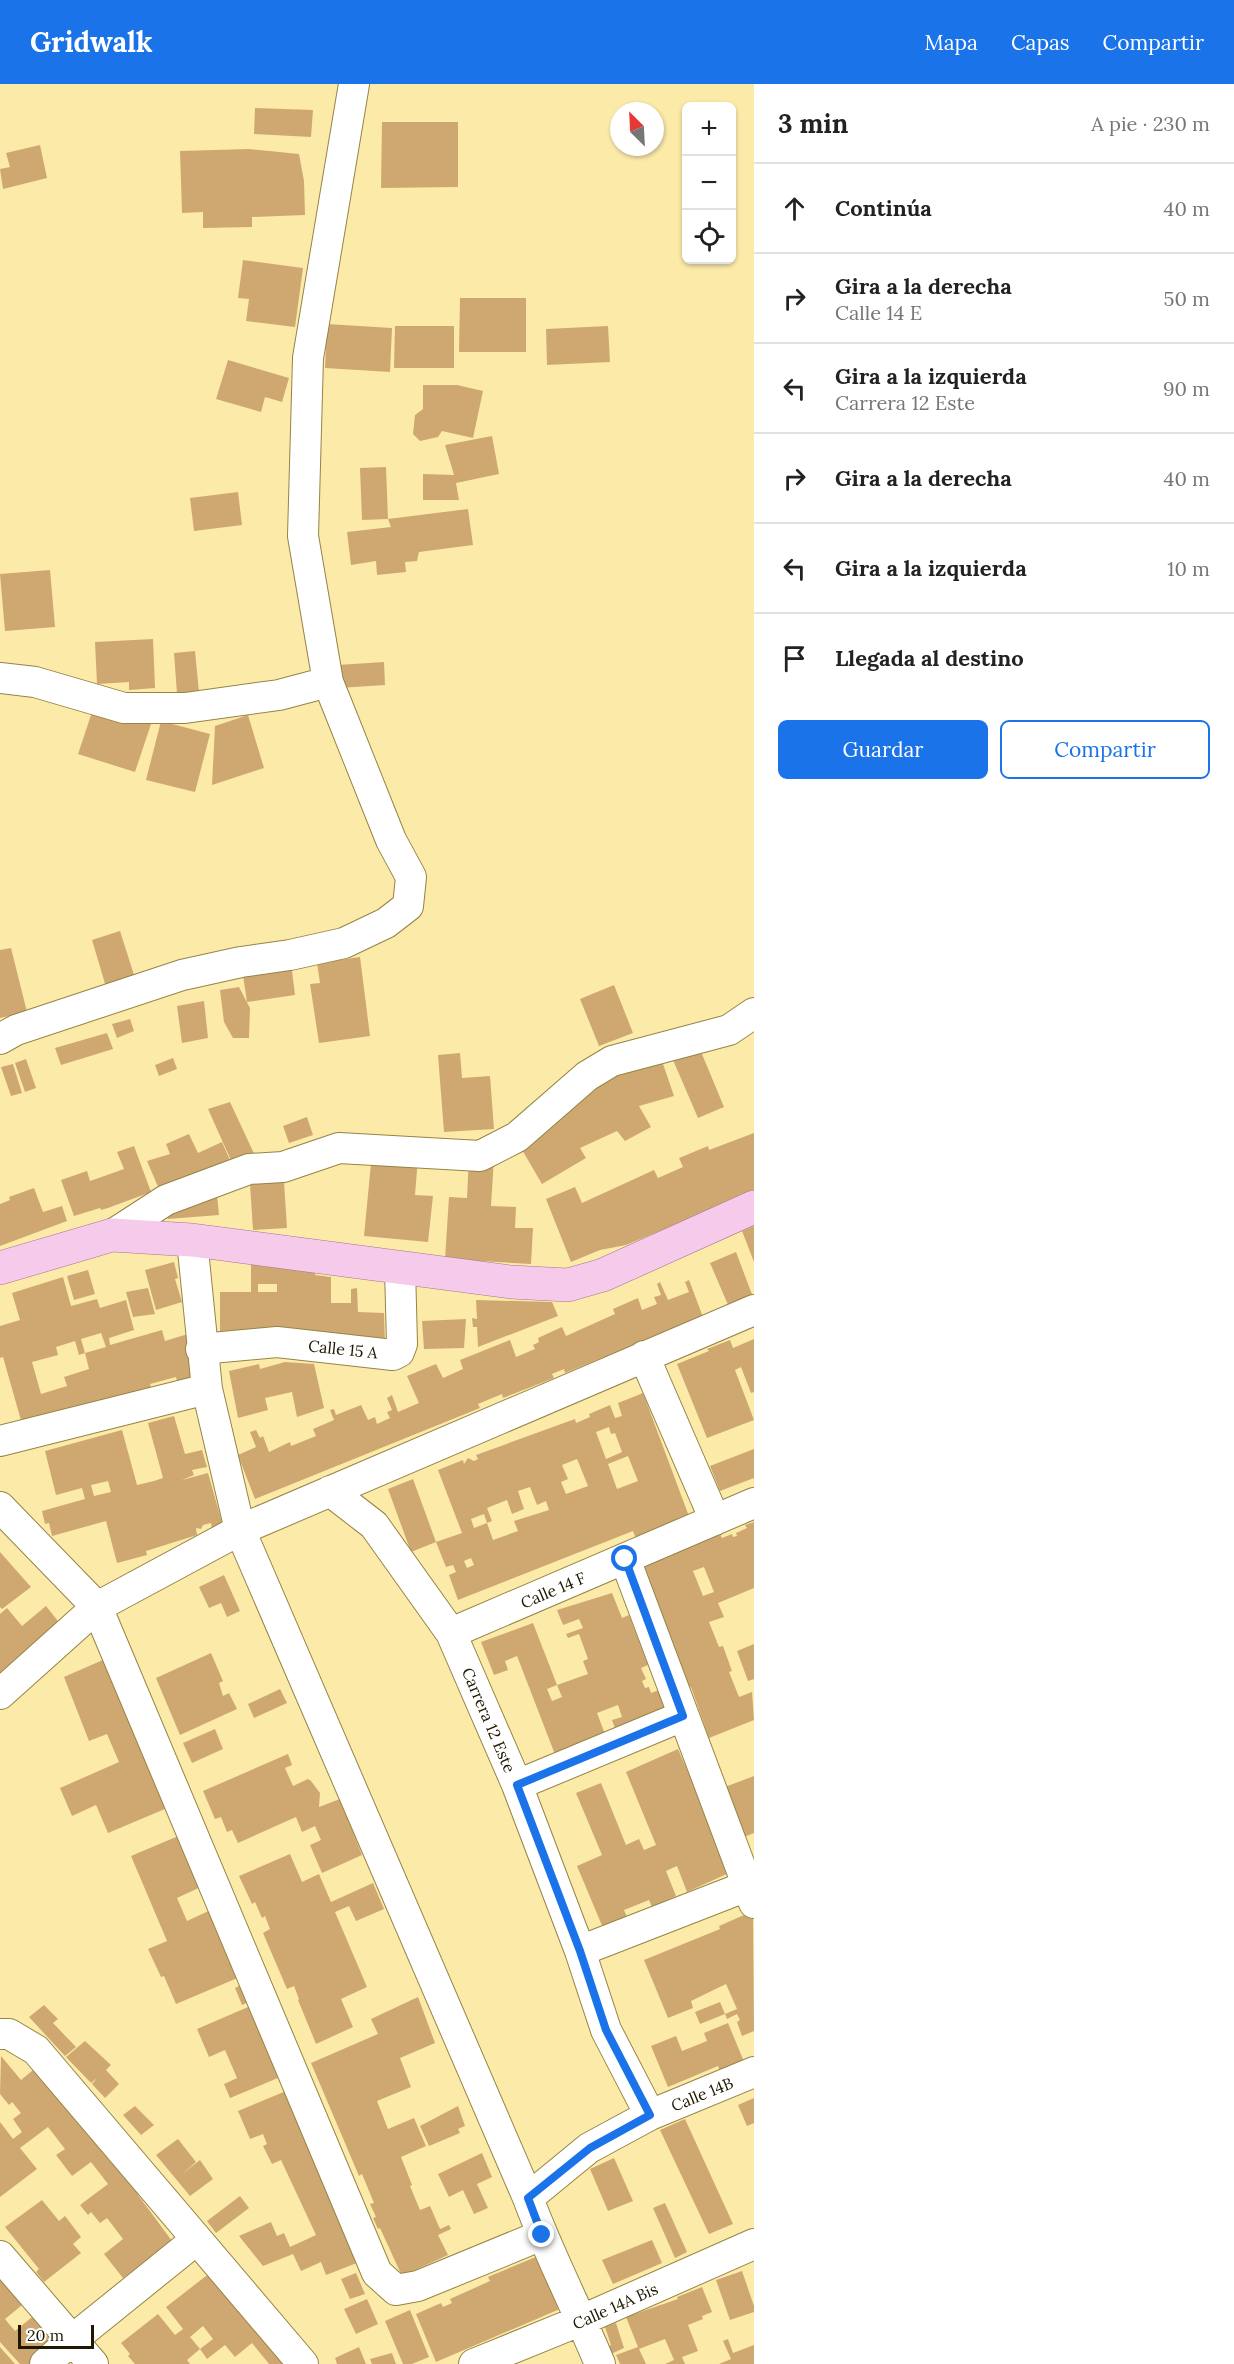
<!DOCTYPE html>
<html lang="es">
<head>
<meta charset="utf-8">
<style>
	:root { --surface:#fff; --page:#f6f6f6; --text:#222; --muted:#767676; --line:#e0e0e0; --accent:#1a73e8 }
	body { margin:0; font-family:Lora,serif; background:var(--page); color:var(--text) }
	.controls { position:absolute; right:18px; top:18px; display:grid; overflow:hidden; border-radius:9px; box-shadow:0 2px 4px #0004 }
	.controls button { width:54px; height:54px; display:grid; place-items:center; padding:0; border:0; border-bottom:2px solid var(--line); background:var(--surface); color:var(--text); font:30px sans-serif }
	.compass { position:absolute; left:610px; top:18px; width:54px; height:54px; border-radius:50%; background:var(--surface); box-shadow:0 2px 4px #0004; rotate:336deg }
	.scale { position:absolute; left:18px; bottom:15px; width:76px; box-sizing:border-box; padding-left:6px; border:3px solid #1f1800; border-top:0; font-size:16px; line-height:21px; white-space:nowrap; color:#1f1800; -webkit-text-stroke:4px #fff; paint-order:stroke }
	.stop { position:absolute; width:18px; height:18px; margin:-14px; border:4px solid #1a73e8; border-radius:50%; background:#fff }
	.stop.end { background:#1a73e8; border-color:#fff; box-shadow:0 2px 6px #0008 }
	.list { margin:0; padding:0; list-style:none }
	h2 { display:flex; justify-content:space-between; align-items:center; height:78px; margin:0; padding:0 24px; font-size:26px }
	h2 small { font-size:20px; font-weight:400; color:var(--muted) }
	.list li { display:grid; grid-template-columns:39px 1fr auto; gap:18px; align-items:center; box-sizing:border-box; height:90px; padding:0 24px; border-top:2px solid var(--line) }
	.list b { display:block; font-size:22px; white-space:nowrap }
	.list p { margin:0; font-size:20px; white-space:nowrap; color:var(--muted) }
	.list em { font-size:20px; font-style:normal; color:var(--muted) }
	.actions { display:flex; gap:12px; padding:18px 24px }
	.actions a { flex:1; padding:14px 0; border:2px solid var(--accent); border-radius:9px; text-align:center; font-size:21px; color:var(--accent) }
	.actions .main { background:var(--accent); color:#fff }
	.icon { flex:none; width:33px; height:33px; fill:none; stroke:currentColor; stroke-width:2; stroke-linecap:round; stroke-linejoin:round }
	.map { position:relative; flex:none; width:754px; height:2280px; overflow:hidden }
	header { display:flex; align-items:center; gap:36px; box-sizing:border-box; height:84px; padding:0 30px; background:var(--accent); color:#fff }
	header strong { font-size:28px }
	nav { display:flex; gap:33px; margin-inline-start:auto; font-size:21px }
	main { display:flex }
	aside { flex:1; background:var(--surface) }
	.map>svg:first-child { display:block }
	.building { fill:#cfa871; fill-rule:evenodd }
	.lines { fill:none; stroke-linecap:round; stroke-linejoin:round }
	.minor-casing { stroke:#958445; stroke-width:32 }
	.major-casing { stroke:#a67490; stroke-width:34 }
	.minor { stroke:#fff; stroke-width:30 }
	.major { stroke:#f5caeb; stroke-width:33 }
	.route { stroke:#1a73e8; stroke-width:8 }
	.labels { text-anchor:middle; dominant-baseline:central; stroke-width:4.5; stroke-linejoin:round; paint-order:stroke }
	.street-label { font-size:16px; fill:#1f1800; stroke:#fff }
</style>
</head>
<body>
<header>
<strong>Gridwalk</strong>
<nav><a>Mapa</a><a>Capas</a><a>Compartir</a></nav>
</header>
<main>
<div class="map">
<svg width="754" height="2280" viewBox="0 0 754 2280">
	<rect width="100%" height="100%" fill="#fceaa9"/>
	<!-- building -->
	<path class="building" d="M255 24 313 26 311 53 254 50Z
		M382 38H458V103L381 104Z
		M40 61 47 94 3 105 0 85 10 83 6 69Z
		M249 65 299 70 304 97 305 131 252 133V143L203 144V128L182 129 180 67Z
		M243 176 303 184 295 243 246 237 249 215 238 214Z
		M460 214H526V268H459Z
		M327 240 392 244 390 288 325 284Z
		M395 242H454V284H394Z
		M608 242 610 278 547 281 546 245Z
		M228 276 289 294 282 318 265 313 261 328 216 315Z
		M423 301H457L483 307 473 354 442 347 438 353 420 357 413 350 415 331 423 325Z
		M492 352 499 390 456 399 459 416H423V390L454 391 445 361Z
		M386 383 388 435 362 436 360 384Z
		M238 408 242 441 194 447 190 414Z
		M468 425 473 461 419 468 417 477 405 478 406 488 377 491 376 477 351 481 347 448 391 443 388 435Z
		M50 486 55 543 5 547 0 490Z
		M153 555 155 604 129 606V598L97 600 95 558Z
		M195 567 199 608 177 610 174 569Z
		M384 578 385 601 339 604 338 581Z
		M94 622 151 640 135 688 78 670Z
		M248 631 264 684 212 701 215 642Z
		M161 637 210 650 195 708 146 696Z
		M120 847 135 894 106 903 92 856Z
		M11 864 27 928 0 934V866Z
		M290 871 295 911 247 918 241 878Z
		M360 873 370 952 319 959 310 900 320 899 317 879Z
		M614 901 633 949 599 962 580 915Z
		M239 903 250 924 249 954H233L224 938 220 906Z
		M204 917 208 954 182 959 177 922Z
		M130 935 134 947 117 954 112 940Z
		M107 949 113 965 61 981 55 964Z
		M697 958 724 1023 698 1034 670 969Z
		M460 969 462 994 490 992 494 1045 444 1048 438 971Z
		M173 974 177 985 159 992 155 981Z
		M661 974 674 1012 639 1022 651 1043 625 1057 617 1047 580 1064 586 1074 542 1100 518 1059 541 1033 620 989Z
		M26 975 36 1004 25 1008 15 979Z
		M13 980 22 1009 11 1012 1 983Z
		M230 1018 257 1076 234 1083 208 1025Z
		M307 1033 313 1051 289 1059 283 1042Z
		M754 1049V1108L626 1161 600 1166 571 1178 546 1115 575 1103 582 1119 654 1086 658 1094 683 1083 679 1074 708 1062 709 1066Z
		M189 1050 198 1069 222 1058 233 1083 159 1105 147 1077 170 1070 166 1060Z
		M134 1062 151 1108 108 1124 101 1126 100 1124 74 1132 61 1096 87 1087 90 1097 124 1085 117 1068Z
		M372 1069 418 1073 415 1111 433 1112 428 1158 364 1152Z
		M469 1073 494 1074 491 1122 516 1123 515 1144H533L531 1180 445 1175 449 1113 467 1114Z
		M283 1083 287 1144 253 1146 249 1085Z
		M34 1104 43 1128 62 1122 67 1137 0 1162V1120L10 1116 9 1113Z
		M217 1111 219 1131 168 1135 166 1116Z
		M754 1142V1178L742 1147Z
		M736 1168 753 1213 729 1223 710 1179Z
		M251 1173 316 1182 315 1191 331 1193V1219H351V1205L357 1204 358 1228 384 1229 385 1260 251 1246 220 1247V1208H251ZM258 1200H277V1208H258Z
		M174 1178 178 1194 175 1195 182 1218 156 1226 145 1186Z
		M88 1186 95 1210 74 1216 67 1192Z
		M63 1193 71 1222 97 1215 100 1224 126 1216 134 1246 109 1254 110 1261 162 1246 165 1257 191 1249 204 1293 178 1301 176 1293 150 1300 152 1308 24 1347 3 1273 0 1274V1242L20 1236 12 1209ZM101 1249 106 1263 85 1269 89 1285 64 1293 67 1302 41 1310 32 1278 58 1271 56 1263 75 1257 79 1271 85 1269 81 1255Z
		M689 1196 703 1233 631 1262 628 1263 629 1266 604 1275V1273L565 1289 564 1285 552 1290 554 1294 503 1314 502 1310 478 1320 480 1324 255 1415 238 1371 256 1363 250 1348 256 1346 260 1354 263 1352 269 1368 290 1358 291 1362 316 1352 313 1345 334 1336 330 1326 334 1325 336 1331 361 1321 368 1336 375 1333 377 1340 390 1334 387 1328 392 1326 387 1314 392 1311 398 1328 419 1319 407 1292 436 1280 443 1294 463 1285 460 1276 510 1256 516 1273 535 1265 533 1261 539 1258 538 1254 562 1243 566 1252 615 1230 613 1225 638 1214 642 1226 657 1220 654 1213 661 1211 657 1200 660 1198 668 1216 689 1208 685 1198Z
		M148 1204 155 1230 133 1233 126 1208Z
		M476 1216 552 1218 558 1232 478 1263 477 1243H473L472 1234 477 1235Z
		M466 1235 464 1264 424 1265 422 1237Z
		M754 1255V1308L751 1309 741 1283 735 1286 754 1336 707 1354 677 1280 709 1267 707 1265 730 1256 733 1264Z
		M285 1278 314 1280 324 1324 297 1333 292 1308 265 1314 268 1326 238 1334 229 1287 259 1280 260 1285Z
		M643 1309 690 1435 636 1455 633 1447 458 1516 449 1491 456 1488 453 1481 446 1483 436 1458 462 1449 438 1386 463 1376 464 1380 468 1374 474 1377 478 1375 476 1371 575 1335 576 1339 590 1333 589 1330 610 1321 615 1334 622 1332 618 1319ZM609 1343 611 1350 615 1349 622 1368 606 1375 596 1348ZM628 1372 638 1397 617 1405 608 1380ZM577 1375 588 1402 566 1410 561 1398 568 1395 562 1381ZM530 1403 537 1421 546 1417 549 1426 514 1437 518 1447 493 1456 487 1439 474 1444 471 1435 484 1430 487 1439 492 1437 487 1424 507 1416 512 1430 524 1425 518 1407ZM471 1474 474 1481 467 1484 464 1477Z
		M174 1332 185 1370 202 1366 207 1383 192 1386 194 1391 182 1396 208 1389 223 1442 212 1445 211 1439 203 1441 201 1445 196 1444 197 1451 146 1467 147 1471 117 1479 106 1437 52 1452 49 1439 45 1440 42 1427 85 1415 82 1404 56 1411 45 1367 122 1346 137 1401 154 1397 163 1394 148 1339ZM108 1397 111 1408 94 1412 91 1401Z
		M754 1365V1394L720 1407 710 1382Z
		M413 1395 436 1458 411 1468 388 1405Z
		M754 1438V1504L718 1519 724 1533 709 1538 719 1563 723 1562 732 1587 729 1588 739 1613 752 1608 754 1636 709 1654 691 1603 689 1604 641 1479 719 1448 722 1454 732 1450 733 1453 737 1452 736 1449 747 1444 745 1441ZM704 1483 714 1508 703 1512 693 1487Z
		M0 1468 31 1503 2 1525 0 1523Z
		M224 1491 240 1527 227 1533 221 1519 209 1524 199 1503Z
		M612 1509 622 1534 629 1531 648 1581 641 1584 646 1595 642 1597 645 1604 649 1603 651 1609 659 1606 668 1631 617 1650 612 1636 622 1633 618 1621 597 1629 605 1650 556 1673 517 1572 505 1577 508 1586 494 1591 481 1558 533 1539 557 1601 547 1605 552 1617 562 1613 557 1601 588 1590 583 1577 588 1575 579 1550 568 1554 566 1550 583 1544 579 1535 563 1541 557 1526Z
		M46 1522 65 1546 0 1599V1530L7 1524 22 1542Z
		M754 1560V1595L748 1597 737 1567Z
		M211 1569 223 1597 219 1599 223 1612 229 1609 237 1625 180 1651 156 1594Z
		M105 1575 172 1722 108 1749 96 1721 72 1732 60 1704 119 1678 107 1650 89 1657 64 1593Z
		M280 1605 287 1619 254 1634 248 1620Z
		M215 1645 223 1665 192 1679 183 1659Z
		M678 1665 689 1690 692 1688 703 1713 699 1714 729 1789 687 1808 677 1782 666 1787 676 1812 652 1823 649 1816 624 1826 627 1833 603 1844 577 1782 602 1771 576 1709 601 1699 626 1761 639 1755 644 1766 656 1761 626 1688Z
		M288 1670 292 1681 285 1684 293 1702 308 1695 311 1697 320 1709 319 1723 340 1715 362 1771 322 1789 310 1761 321 1756 315 1742 302 1748 296 1733 238 1759 232 1746 227 1748 221 1733 215 1735 203 1707Z
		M754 1692V1749L744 1753 725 1703Z
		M183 1750 205 1801 177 1814 187 1837 215 1824 247 1890 176 1920 164 1892 161 1893 148 1865 167 1857 131 1772Z
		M290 1770 302 1798 319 1790 331 1818 373 1799 384 1825 356 1837 349 1822 335 1828 367 1903 341 1915 353 1943 316 1960 298 1916 299 1915 294 1902 287 1905 263 1849 270 1845 265 1832 262 1834 255 1818 252 1820 239 1792Z
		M753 1827 754 1947 742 1952 737 1938 740 1936 737 1930 727 1935 725 1930 700 1940 695 1928 720 1918 725 1930 737 1925 726 1900 691 1917 693 1924 668 1934 644 1876 720 1845 719 1842Z
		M243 1900 251 1917 242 1921 235 1904Z
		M418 1913 435 1959 400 1974 411 2003 377 2017 388 2045 414 2034 426 2062 401 2073 412 2101 410 2102 420 2126 430 2122 440 2145 449 2141 451 2145 438 2151 448 2171 402 2192 380 2144 378 2145 373 2134 376 2133 370 2120 374 2119 362 2090 359 2092 311 1979 378 1950 371 1935Z
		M255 1920 285 1991 230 2014 224 2000 237 1994 225 1966 209 1973 197 1945Z
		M44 1921 58 1935 53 1939 76 1963 65 1972 29 1933Z
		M728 1939 745 1980 721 1990 718 1982 668 2003 651 1962 676 1952 682 1967 707 1957 704 1949Z
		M85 1957 111 1981 106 1986 119 2000 105 2014 92 2000 97 1994 91 1999 66 1973Z
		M1 1972 21 1996 39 1981 104 2069 140 2109 138 2111 172 2157 123 2194 104 2170 123 2155 107 2134 100 2139 91 2128 88 2131 80 2121 108 2100 91 2078 72 2092 56 2071 65 2065 48 2043 20 2064 37 2085 0 2113V2038L13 2055 22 2048 13 2035 21 2029 12 2018 9 2021 0 2010Z
		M291 2005 367 2175 326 2191 321 2178 301 2187 293 2170 263 2182 239 2152 271 2138 277 2152 284 2149 290 2163 316 2151 281 2076 272 2080 263 2062 267 2060 263 2050 250 2055 238 2027Z
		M754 2014V2039L747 2042 738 2021Z
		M135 2022 154 2041 141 2051 123 2031Z
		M458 2022 465 2042 458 2045 460 2049 429 2062 420 2042Z
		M685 2035 733 2140 709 2150 660 2046Z
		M178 2055 196 2078 182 2090 200 2076 213 2095 190 2112 156 2071Z
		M482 2069 492 2093 477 2100 488 2124 474 2130 463 2106 449 2113 438 2090Z
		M614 2074 633 2117 608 2127 590 2085Z
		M240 2112 249 2124 216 2149 207 2137Z
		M42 2116 59 2137 65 2132 81 2153 73 2160 81 2169 44 2198 36 2188 39 2185 5 2143Z
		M665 2119 687 2168 675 2174 653 2124Z
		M652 2156 662 2179 613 2200 602 2176Z
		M538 2172 560 2225 436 2278 416 2230 441 2219 443 2223 452 2219 450 2215 490 2197 488 2193Z
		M215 2185 288 2280H269L252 2259 235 2273 225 2261 207 2275 200 2265 187 2276 190 2280H135L128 2272 130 2270 121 2259 158 2230 175 2251 183 2245 166 2223ZM203 2242 213 2255 200 2265 190 2253Z
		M742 2187 754 2222V2228L730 2236 716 2196Z
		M356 2189 365 2210 350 2215 341 2195Z
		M0 2190 27 2217 5 2235 15 2247 37 2229 63 2257 36 2280H20L0 2258Z
		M702 2203 712 2228 702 2232 703 2235 688 2241 698 2267 682 2273 685 2280H665L674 2276 665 2255 639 2265 646 2280H620L616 2271 638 2263 626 2233 678 2215 677 2213Z
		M367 2215 378 2240 356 2250 344 2225Z
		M410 2226 429 2273 412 2280H403L385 2237Z
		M616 2239 624 2264 611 2270 609 2262 611 2261 605 2243Z
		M728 2255 733 2269 754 2261V2280H719L731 2275 723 2257Z
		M0 2263 15 2280H0Z
		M359 2263 366 2280H337L335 2274Z
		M392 2269 396 2280H372L370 2275Z"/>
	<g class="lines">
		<!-- minor casing -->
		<g class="minor-casing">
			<path id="minor" d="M0 594 35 598 124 624H185L279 611 328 598
				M0 955 16 946 182 891 241 878 290 871 344 859 386 839 408 822 411 793 391 756 328 598 303 452 308 274 354 0
				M112 1151 166 1116 249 1085 283 1083 339 1064 480 1072 517 1053 587 992 612 977 729 946 754 929
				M192 1156 207 1305 240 1446 528 2114C549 2171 577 2224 600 2280
				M201 1265 277 1258 393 1271 399 1268 402 1260 400 1184
				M644 1272 715 1436
				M0 1357 207 1305
				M330 1407 374 1441 451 1549 517 1701 580 1867 606 1946 650 2031
				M0 1423 97 1523 377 2189 396 2206 418 2202 542 2151
				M625 1475 754 1819
				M451 1549 754 1419
				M0 1610 97 1523 240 1446 754 1226
				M517 1701 683 1632
				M580 1867 747 1802
				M0 1950H9L36 1966 303 2280
				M528 2114 589 2064 650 2031 754 1988
				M0 2172 93 2280
				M45 2280 72 2256 196 2156
				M474 2280 582 2236 754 2160"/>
		</g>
		<!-- major casing -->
		<g class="major-casing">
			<path id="major" d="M0 1184 112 1151 192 1156 511 1198 568 1201 603 1191 754 1123"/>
		</g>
		<!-- minor -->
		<use href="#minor" class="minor"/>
		<!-- major -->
		<use href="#major" class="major"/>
	</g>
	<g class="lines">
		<!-- route -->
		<path class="route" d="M542 2151 528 2114 590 2064 650 2031 606 1946 580 1867 517 1701 683 1632 625 1475"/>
	</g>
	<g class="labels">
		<!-- street labels -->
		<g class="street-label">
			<text transform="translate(343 1265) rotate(6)">Calle 15 A</text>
			<text transform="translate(553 1506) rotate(-23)">Calle 14 F</text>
			<text transform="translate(489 1636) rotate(67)">Carrera 12 Este</text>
			<text transform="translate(702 2010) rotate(-22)">Calle 14B</text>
			<text transform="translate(615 2222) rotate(-24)">Calle 14A Bis</text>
		</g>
	</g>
</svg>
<div class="controls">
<button>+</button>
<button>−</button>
<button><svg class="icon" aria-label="locate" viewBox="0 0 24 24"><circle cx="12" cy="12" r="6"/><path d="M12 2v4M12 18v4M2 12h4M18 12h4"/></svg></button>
</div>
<svg class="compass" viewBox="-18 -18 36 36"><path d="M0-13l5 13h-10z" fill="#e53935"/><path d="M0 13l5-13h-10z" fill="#767676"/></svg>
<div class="scale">20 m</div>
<div class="stop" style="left:625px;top:1475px"></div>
<div class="stop end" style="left:542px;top:2151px"></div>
</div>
<aside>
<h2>3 min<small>A pie · 230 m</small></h2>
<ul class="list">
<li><svg class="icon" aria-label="ahead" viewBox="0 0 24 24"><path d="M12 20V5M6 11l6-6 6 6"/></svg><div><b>Continúa</b></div><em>40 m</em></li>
<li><svg class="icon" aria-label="right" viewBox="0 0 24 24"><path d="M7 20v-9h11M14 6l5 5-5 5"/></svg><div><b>Gira a la derecha</b><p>Calle 14 E</p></div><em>50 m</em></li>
<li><svg class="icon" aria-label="left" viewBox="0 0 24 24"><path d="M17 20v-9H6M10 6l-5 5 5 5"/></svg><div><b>Gira a la izquierda</b><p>Carrera 12 Este</p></div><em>90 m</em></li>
<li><svg class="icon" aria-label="right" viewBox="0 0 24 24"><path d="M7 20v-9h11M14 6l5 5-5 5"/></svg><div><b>Gira a la derecha</b></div><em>40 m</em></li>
<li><svg class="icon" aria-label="left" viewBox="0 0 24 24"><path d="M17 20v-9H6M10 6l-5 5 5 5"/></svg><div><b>Gira a la izquierda</b></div><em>10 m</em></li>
<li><svg class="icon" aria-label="arrive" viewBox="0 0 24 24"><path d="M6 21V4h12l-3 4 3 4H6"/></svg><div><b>Llegada al destino</b></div></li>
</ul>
<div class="actions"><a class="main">Guardar</a><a>Compartir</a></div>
</aside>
</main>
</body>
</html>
